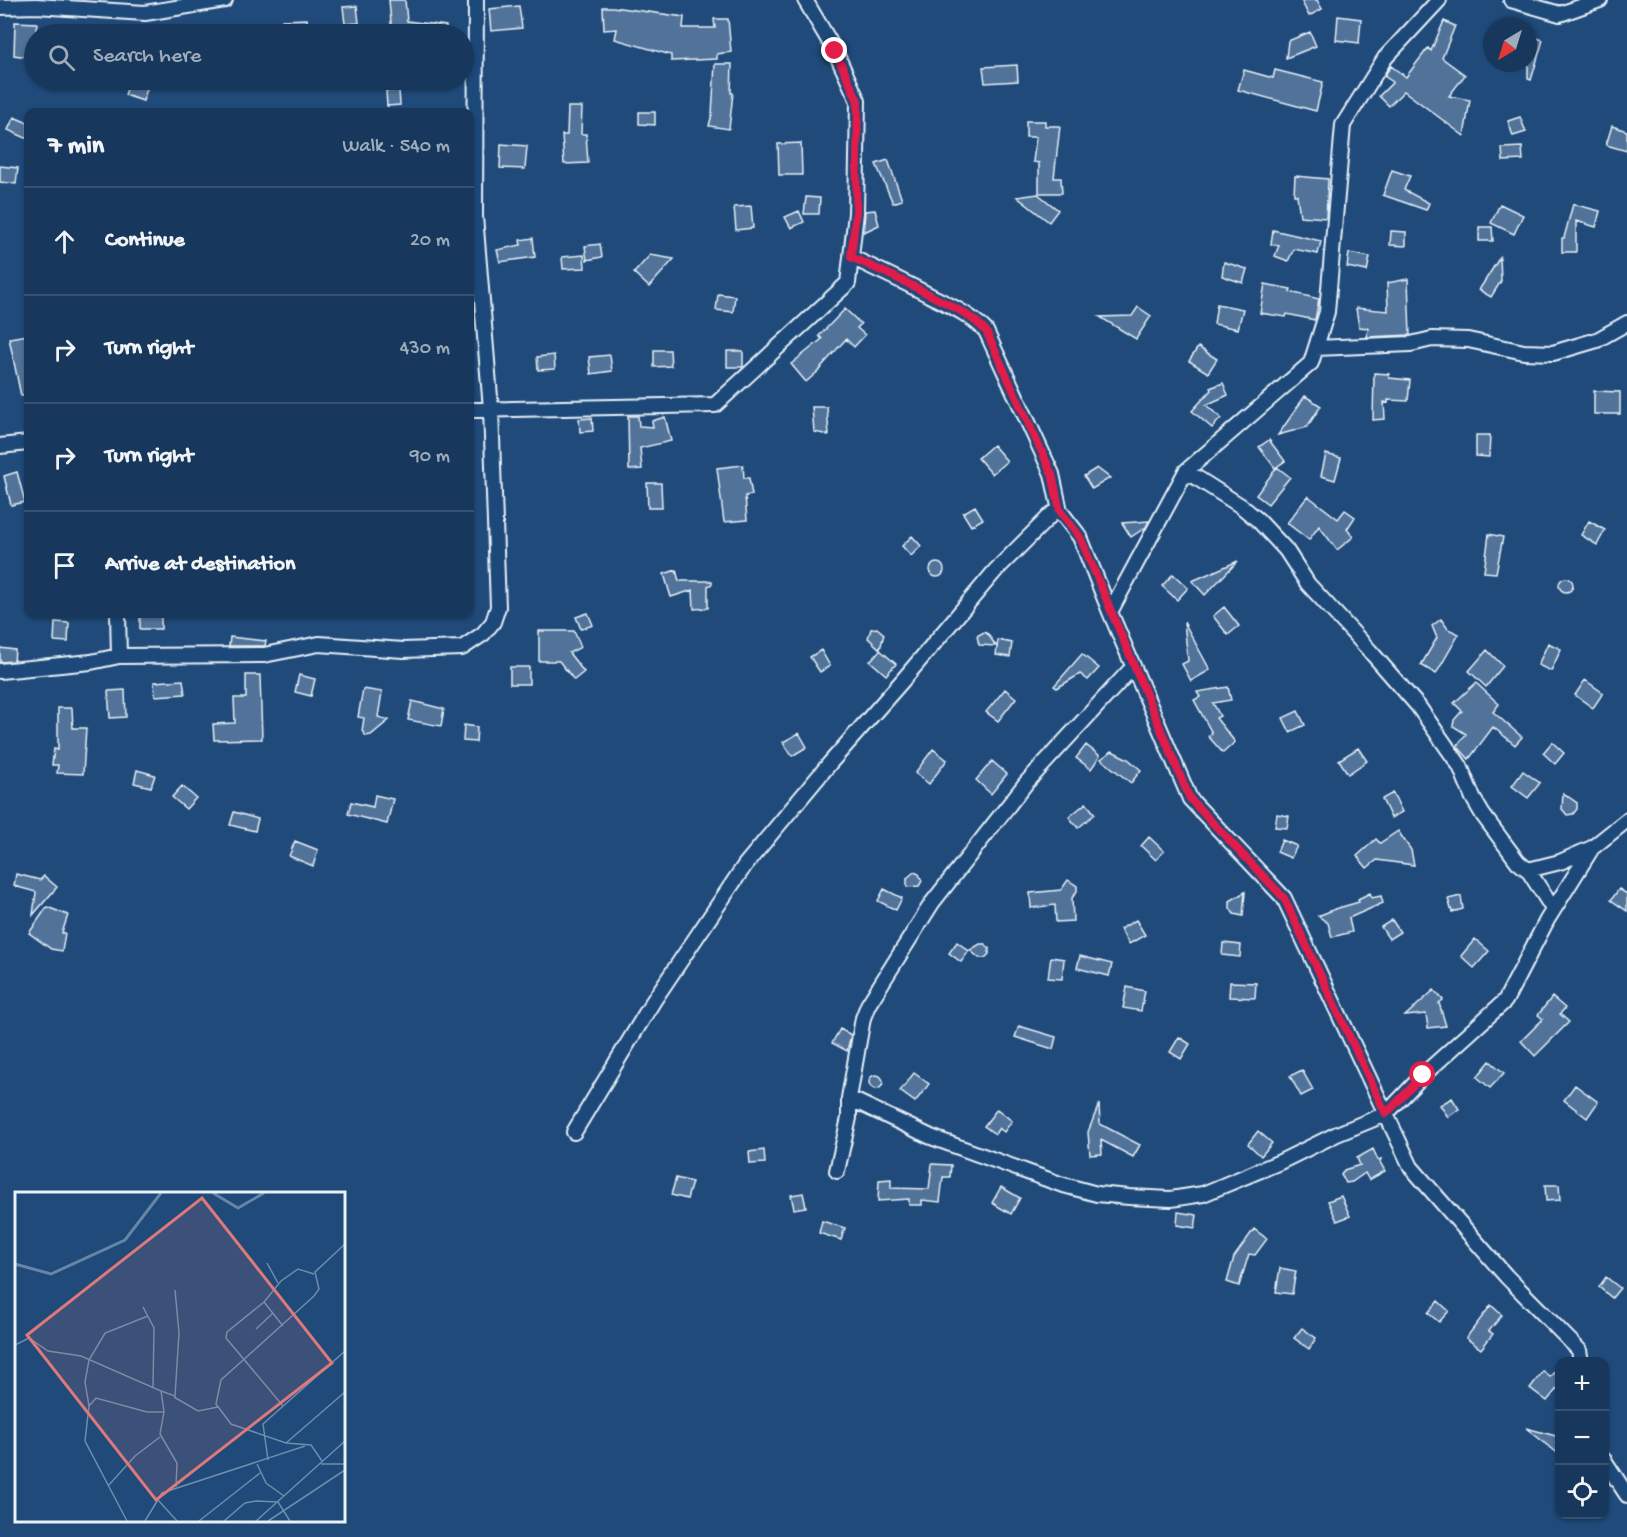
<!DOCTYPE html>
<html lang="en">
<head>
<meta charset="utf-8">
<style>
	:root { --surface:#17385c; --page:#203f62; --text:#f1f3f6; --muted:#9eacbb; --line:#365272 }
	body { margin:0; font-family:"Gochi Hand",sans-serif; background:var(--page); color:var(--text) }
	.controls { position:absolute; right:18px; bottom:18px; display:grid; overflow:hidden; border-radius:12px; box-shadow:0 2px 4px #0004 }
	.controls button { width:54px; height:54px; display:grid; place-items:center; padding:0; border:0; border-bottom:2px solid var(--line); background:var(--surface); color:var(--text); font:30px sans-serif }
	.compass { position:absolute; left:1483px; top:18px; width:54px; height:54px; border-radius:50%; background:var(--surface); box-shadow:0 2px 4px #0004; rotate:218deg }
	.stop { position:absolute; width:18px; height:18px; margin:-14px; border:4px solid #e11d48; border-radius:50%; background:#fff }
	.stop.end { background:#e11d48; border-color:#fff; box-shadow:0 2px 6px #0008 }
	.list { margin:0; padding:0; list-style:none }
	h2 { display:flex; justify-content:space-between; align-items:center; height:78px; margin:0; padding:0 24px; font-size:26px }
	h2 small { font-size:20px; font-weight:400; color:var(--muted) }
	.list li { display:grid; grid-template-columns:39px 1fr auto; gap:18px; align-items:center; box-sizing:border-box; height:108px; padding:0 24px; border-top:2px solid var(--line) }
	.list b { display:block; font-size:22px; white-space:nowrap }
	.list em { font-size:20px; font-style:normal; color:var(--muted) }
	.icon { flex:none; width:33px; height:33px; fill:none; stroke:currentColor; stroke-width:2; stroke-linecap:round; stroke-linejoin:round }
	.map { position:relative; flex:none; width:1627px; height:1537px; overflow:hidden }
	.search { position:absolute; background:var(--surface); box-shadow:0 2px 4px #0004; left:24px; top:24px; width:450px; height:66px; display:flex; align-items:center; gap:15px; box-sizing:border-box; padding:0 21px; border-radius:33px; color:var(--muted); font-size:22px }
	.panel { position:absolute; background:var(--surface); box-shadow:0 2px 4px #0004; left:24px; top:108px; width:450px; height:510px; border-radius:12px }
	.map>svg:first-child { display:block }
	.building { fill:#517399; stroke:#e8f1f8; stroke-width:1.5 }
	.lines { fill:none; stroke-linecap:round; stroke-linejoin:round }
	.minor-casing { stroke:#e8f1f8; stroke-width:18 }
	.minor { stroke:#1f4a7a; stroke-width:14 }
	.route { stroke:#e11d48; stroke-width:8 }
	.inset-river { fill:none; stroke:#6685a7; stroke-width:3 }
	.inset-road { fill:none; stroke:#6f8dac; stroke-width:1.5 }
	.view { fill:#dd787b; fill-opacity:0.15; stroke:#dd787b; stroke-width:3 }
	.inset-edge { fill:none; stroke:#e8f1f8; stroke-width:3 }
</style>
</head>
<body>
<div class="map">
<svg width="1627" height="1537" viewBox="0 0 1627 1537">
	<rect width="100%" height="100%" fill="#1f4a7a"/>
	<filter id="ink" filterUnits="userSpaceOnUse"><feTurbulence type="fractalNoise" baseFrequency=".0167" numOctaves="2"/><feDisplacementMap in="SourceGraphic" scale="12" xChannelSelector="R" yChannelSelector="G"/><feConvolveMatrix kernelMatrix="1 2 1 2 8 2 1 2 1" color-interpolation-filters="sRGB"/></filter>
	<g filter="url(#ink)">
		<!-- building -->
		<path class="building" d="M389 0H405L407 21 446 26 445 34H392Z
			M1301 0H1317L1322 9 1309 16Z
			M357 6 359 23 345 24 343 7Z
			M519 6 522 28 491 31 489 9Z
			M603 7H613L684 17 683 28H715L714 19H728L731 52 717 54V59L671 61V55L615 39 617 29 604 30Z
			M1338 16 1361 19 1359 43 1336 40Z
			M307 19 308 34H283L282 20Z
			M1444 21 1455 26 1442 58 1465 75 1449 96 1470 100 1464 136 1404 91 1389 106 1379 96 1393 82 1384 76 1391 66 1406 77 1428 48 1431 51Z
			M15 22 37 23 34 44H29L27 57 14 55Z
			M1310 32 1316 46 1286 58 1288 41Z
			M1528 35 1543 40 1531 80 1528 79Z
			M715 64H732L731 93H733L729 129 709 126 712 114Z
			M1017 65 1018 81 985 83 983 67Z
			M1244 70 1273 78 1275 70 1323 82 1316 111 1238 90Z
			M130 80H150L143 101 125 95Z
			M399 90 400 105 387 106 386 91Z
			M568 107H582L581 134H586L588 163 564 164 562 135H567Z
			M639 112H655V125L639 124Z
			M14 117 28 123V139L8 130Z
			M1520 117 1526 132 1513 136 1508 121Z
			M1026 121H1045V126H1060L1054 178H1061L1062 193H1039V163L1033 162 1036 137H1026Z
			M1612 126 1627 131V151L1606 145Z
			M801 143 802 175H779L778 144Z
			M501 144 527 146 525 169 500 168Z
			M1522 147 1523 160 1503 161 1502 148Z
			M888 160 902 200 893 203 876 164Z
			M0 166 18 168 16 184 0 182Z
			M1392 170 1410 176 1404 190 1429 203 1426 210 1383 195Z
			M1295 176 1328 179 1326 218 1300 216 1297 195H1294Z
			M1038 194 1058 210 1049 222 1017 197Z
			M806 197 820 198 819 214H804Z
			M1500 204 1523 215 1514 234 1491 223Z
			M1573 204 1600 211 1596 227 1576 221V252H1562V238H1564Z
			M751 206 753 228 736 230 734 207Z
			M875 210 879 225 864 232 865 211Z
			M799 211 804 222 791 228 785 217Z
			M1479 227H1492L1493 241H1479Z
			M1273 230 1321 241 1318 254 1294 249 1288 261 1275 256 1279 245 1271 244Z
			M1391 231 1406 232V246L1390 245Z
			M533 238 535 257 500 262 497 250 521 245 520 240Z
			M600 244 602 257 587 260 585 246Z
			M1349 253 1370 257 1367 271 1347 267Z
			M584 255 585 268 563 269 562 257Z
			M650 255 674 259 649 287 634 273Z
			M1500 257 1501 281 1491 297 1479 290Z
			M1224 262 1247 269 1243 283 1222 276Z
			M1408 279 1410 335 1367 337 1368 328 1359 327 1356 308 1388 311 1387 283Z
			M1265 284 1291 289 1290 292 1319 299 1315 320 1287 314 1286 317 1260 313Z
			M718 294 735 296 733 312 716 310Z
			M1217 304 1243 309 1238 329 1214 324Z
			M1138 307 1151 316 1136 339 1100 317 1132 316Z
			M845 309 861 324 857 328 865 335 854 347 846 339 821 367 822 368 806 382 791 364 822 339 819 336Z
			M28 335V395L21 396 9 338Z
			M1198 347 1217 359 1208 373 1189 361Z
			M654 350H670L671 366 654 367Z
			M727 351H743V367H727Z
			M554 355 555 369 538 370 537 357Z
			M610 355 612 371 591 374 589 357Z
			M1374 373 1389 374V378L1410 380 1408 401 1388 400V403L1384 402 1385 419 1373 420Z
			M1223 383 1228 395 1206 405 1221 418 1212 428 1192 411 1211 390 1210 388Z
			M1594 391 1620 392V414H1594Z
			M1305 396 1321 406 1307 427 1278 435Z
			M812 407H827L829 435 814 432Z
			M628 416H638L639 426 653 427 652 421 665 417 671 441 640 448 642 469 629 470Z
			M592 418 593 431 580 432 579 419Z
			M1476 435H1490L1489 457 1476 456Z
			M1269 440 1285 461 1275 468 1259 447Z
			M993 445 1007 461 992 474 978 458Z
			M1326 454 1341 458 1335 480 1321 476Z
			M743 465 744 478H749L752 495 745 496 747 520 724 522 717 468Z
			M1277 467 1290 477 1268 504 1256 495Z
			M1097 468 1110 478 1092 489 1084 476Z
			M17 472 25 502 11 505 4 476Z
			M647 483H661L662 508H648Z
			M1308 496 1338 519 1345 510 1355 517 1347 529 1353 537 1337 550 1319 526 1309 540 1287 523Z
			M975 506 983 519 971 526 963 513Z
			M1149 521 1146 527 1131 537 1122 523Z
			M1589 521 1605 530 1597 545 1581 535Z
			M1489 534 1503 537 1496 573 1484 572Z
			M912 536 921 546 911 556 902 546Z
			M1238 561 1205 595 1192 581Z
			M930 570a7 7 0 1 1 14 0a7 7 0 1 1-14 0Z
			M676 570 679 581H712V584L708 586V608L694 609 693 590 671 597 664 574Z
			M1173 574 1188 588 1177 600 1162 586Z
			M1559 585a7 7 0 1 1 14 0a7 7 0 1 1-14 0Z
			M1224 607 1239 626 1228 635 1213 616Z
			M588 613 593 625 581 629 576 617Z
			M140 614H161V629H140Z
			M1441 619 1448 629 1459 634 1436 674 1421 665 1437 638 1432 626Z
			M55 622 69 623 68 642 54 641Z
			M1184 622 1210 670 1191 681 1182 664 1188 661Z
			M877 628 884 634 880 649 868 638 871 629Z
			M539 631H574L581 647 569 653 584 672 574 680 559 661H539Z
			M984 632 988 634 996 646 979 645 977 636Z
			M230 637 266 641 265 646H229Z
			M998 640 1012 643 1010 657 996 655Z
			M1548 643 1561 649 1551 671 1538 665Z
			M0 648 15 650 14 661 0 662Z
			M821 650 830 666 820 672 810 657Z
			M880 650 896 664 886 675 870 661Z
			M1487 650 1503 666 1486 687 1469 671Z
			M1082 654 1099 668 1088 680 1080 674 1057 688 1054 686Z
			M510 667H529V684H510Z
			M246 675H260L262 739 214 740 213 724 235 723 234 698H246Z
			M299 675 315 679 311 696 295 692Z
			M183 680 185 694 155 696 154 682Z
			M1585 680 1603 693 1593 708 1575 695Z
			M1476 683 1499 704 1493 712 1522 737 1515 745 1493 727 1469 759 1457 746 1466 734 1453 726 1454 720 1462 711 1454 703Z
			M1228 687 1231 700 1213 703 1220 716 1216 718 1235 742 1223 753 1208 736 1212 733 1194 700 1200 697 1197 692Z
			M363 689 382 692 378 717 389 720 371 735 366 736 362 731 364 718 358 717Z
			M1005 689 1016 698 998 721 986 712Z
			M125 690 126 717 110 718 108 691Z
			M412 701 444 709 441 726 408 720Z
			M58 708H72L73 728H86L83 774 57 773 58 765H52L54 749 58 750Z
			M1298 711 1305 725 1290 732 1283 718Z
			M464 725 477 727 476 742 463 741Z
			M799 733 807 747 792 756 783 742Z
			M1552 742 1564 753 1555 764 1543 753Z
			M1086 745 1100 756 1091 769 1076 758Z
			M1358 748 1367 761 1348 774 1339 760Z
			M933 749 947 760 929 784 915 773Z
			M1112 751 1128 759 1141 770 1131 783 1101 759Z
			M992 761 1007 774 991 794 976 780Z
			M137 770 155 775 151 787 134 783Z
			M1523 771 1540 783 1528 798 1512 786Z
			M182 786 196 798 186 809 172 797Z
			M1393 793 1402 812 1391 818 1382 799Z
			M1563 793 1577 803V809L1573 814 1567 815 1562 809Z
			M375 795 393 799 387 824 348 814 351 802 373 807Z
			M1086 803 1095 814 1078 828 1069 817Z
			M234 812 258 819 255 831 230 825Z
			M1277 814 1289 816 1287 828 1275 827Z
			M1398 831 1411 850 1414 865 1377 860 1367 868 1357 856 1376 839 1380 843Z
			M1149 837 1164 851 1156 860 1141 846Z
			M1282 840 1297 846 1291 858 1277 852Z
			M295 841 318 850 313 866 289 856Z
			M914 872 919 874 922 881 919 886 907 887V878Z
			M16 874 40 880 44 876 57 887 33 915 36 892 14 886Z
			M1068 880 1077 886V891L1072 898 1073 921 1056 922 1055 905 1031 908 1030 893 1061 890Z
			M884 889 902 898 896 910 878 901Z
			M1619 889 1627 894V911L1611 900Z
			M1245 892 1243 916 1234 914 1230 908V901Z
			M1370 893 1372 898 1381 896 1383 903 1349 918 1352 932 1332 937 1328 923 1318 916 1335 909 1359 902 1358 899Z
			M1461 896 1463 909 1452 912 1448 899Z
			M47 907 68 915 62 933H65L62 951 51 949 29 933Z
			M1136 920 1145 935 1129 944 1120 929Z
			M1392 920 1400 932 1389 939 1381 927Z
			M1475 939 1489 951 1474 968 1461 956Z
			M957 942 969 951 961 962 949 953Z
			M1223 943 1241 945 1240 957 1222 955Z
			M980 944H985L989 948V954L985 958H979L970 950Z
			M1080 956 1112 964 1109 976 1077 968Z
			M1051 957 1064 959 1062 979 1048 978Z
			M1230 982 1256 983 1255 998 1229 997Z
			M1127 987 1145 991 1141 1011 1123 1008Z
			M1434 990 1443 1000 1439 1003 1446 1026 1428 1028 1426 1014 1405 1016Z
			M1552 997 1565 1008 1560 1014 1569 1022 1535 1056 1521 1041 1543 1019 1538 1015Z
			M1019 1026 1056 1037 1053 1049 1015 1037Z
			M840 1029 851 1035 847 1051 832 1043Z
			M1179 1037 1190 1044 1181 1059 1170 1052Z
			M1490 1061 1504 1073 1490 1088 1477 1077Z
			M1302 1070 1313 1090 1301 1096 1290 1076Z
			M914 1073 929 1084 915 1102 900 1091Z
			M869 1082a7 7 0 1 1 14 0a7 7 0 1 1-14 0Z
			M1575 1085 1598 1102 1587 1118 1564 1100Z
			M1452 1098 1459 1109 1448 1117 1440 1105Z
			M1099 1104 1100 1124 1140 1145 1133 1157 1101 1140 1102 1154 1090 1155 1088 1132Z
			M997 1109 1012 1121 1004 1132 999 1128 995 1134 984 1126Z
			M1258 1131 1272 1143 1261 1156 1248 1144Z
			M1373 1149 1378 1160 1381 1159 1380 1162 1385 1171 1369 1180 1365 1173 1352 1182 1346 1183 1341 1175 1344 1170 1360 1165 1357 1158Z
			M764 1150 765 1163 750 1164 749 1152Z
			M932 1164 951 1165 950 1177H943L940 1202 922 1200V1205H909V1199L878 1201 879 1180 891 1179V1188L929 1189Z
			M676 1178 692 1182 687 1199 671 1195Z
			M1545 1185H1559L1560 1200 1546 1201Z
			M1001 1187 1020 1198 1011 1214 992 1203Z
			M803 1193 806 1207 794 1209 791 1195Z
			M1341 1196 1350 1216 1337 1221 1328 1201Z
			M1178 1212 1197 1215 1195 1228 1177 1225Z
			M822 1221 845 1228 841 1240 819 1233Z
			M1254 1229 1267 1239 1255 1255 1249 1254 1239 1286 1227 1282 1234 1257Z
			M1280 1268 1296 1271 1292 1294 1276 1292Z
			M1606 1277 1620 1288 1612 1298 1599 1287Z
			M1438 1301 1449 1311 1439 1322 1428 1313Z
			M1491 1305 1502 1315 1489 1331 1493 1334 1481 1349 1466 1338Z
			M1302 1328 1316 1338 1309 1349 1294 1338Z
			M1560 1365V1385L1547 1401 1530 1388 1543 1371 1550 1377Z
			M1526 1428 1560 1437V1455Z"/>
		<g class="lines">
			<!-- minor casing -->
			<g class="minor-casing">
				<path id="minor" d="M1439 0 1385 58 1343 125 1327 312 1311 363 1186 471 1110 612 1190 799 1284 898 1411 1167 1506 1276 1579 1350 1581 1362
					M1511 0 1560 14 1600 0
					M0 7 36 6 145 13 225 0
					M851 257C878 270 905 282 931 296 951 306 971 315 986 331L1052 474 1060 511
					M1316 348 1411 344 1432 339 1468 340 1524 352 1553 353 1597 340 1627 323
					M470 410 715 405 848 283 856 213 858 101 835 51 805 0
					M0 446 28 443
					M1186 471 1241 506 1258 520 1286 550 1308 584 1370 651 1418 706 1460 766 1473 798 1483 815 1518 862 1528 870 1560 862 1592 848
					M119 656 264 655 319 644 403 650 462 648 483 634 493 622 498 607 491 409 475 216 476 0
					M0 671 91 662 119 656 118 614
					M1528 870 1553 909
					M849 1098 931 1137 1060 1184 1097 1194 1129 1197 1171 1199 1203 1194 1280 1162 1337 1134 1386 1114 1423 1075 1505 1001 1547 920 1592 848 1627 820
					M574 1132 654 1000 745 865 830 763 903 680 995 571 1052 514 1060 511 1080 537 1110 612
					M837 1171 849 1118V1098L863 1018 868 1005 932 903 1026 783 1133 667
					M1604 1460 1627 1495"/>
			</g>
			<!-- minor -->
			<use href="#minor" class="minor"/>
		</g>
	</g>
	<g class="lines" filter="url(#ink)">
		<!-- route -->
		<path class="route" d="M835 51 858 101 856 213 851 257C880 270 908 283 936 298 954 307 972 316 986 331L1052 474 1060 511 1080 537 1190 799 1284 898 1386 1114 1423 1075"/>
	</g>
	<!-- overview -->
	<g transform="translate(15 1192)">
		<rect width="330" height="330" fill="#1f4a7a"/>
		<path class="inset-river" d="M198 1 223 16 249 1M0 72 36 82 110 48 146 1"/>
		<path class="inset-road" d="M252 71 263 91M249 110 212 140 211 146 268 214M128 115 139 136 138 195M268 134 249 110 266 89 283 77 299 82M241 137 258 121M0 153 14 146 33 159 66 164 146 199 149 220 145 242 162 271 161 295M146 199 160 204 164 141 160 98M159 205 183 219 203 215M74 214 81 206 132 220H149M271 251 330 200M253 268 248 232 330 159M307 269 296 253 271 251 216 232 201 212 206 188 299 104 304 97 300 80 330 52M242 272 251 291 269 304M306 272H330M93 294 120 264 145 245M143 308 162 329M112 329 70 249 74 214 70 190 74 168 90 141 133 124M130 329 147 301 290 254M184 329 245 281M209 329 230 311 241 309 263 310 275 329M241 329 330 249M253 329 330 278"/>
		<path class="view" d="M187 6 317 171 141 308 12 143Z"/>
		<rect width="330" height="330" class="inset-edge"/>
	</g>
</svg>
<div class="controls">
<button>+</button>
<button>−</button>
<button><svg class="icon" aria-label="locate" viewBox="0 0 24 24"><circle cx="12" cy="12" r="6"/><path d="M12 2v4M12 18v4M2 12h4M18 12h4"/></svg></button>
</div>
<svg class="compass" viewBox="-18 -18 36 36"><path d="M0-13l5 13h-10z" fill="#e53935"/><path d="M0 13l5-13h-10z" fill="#9eacbb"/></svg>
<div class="stop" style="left:1423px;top:1075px"></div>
<div class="stop end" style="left:835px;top:51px"></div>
<div class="search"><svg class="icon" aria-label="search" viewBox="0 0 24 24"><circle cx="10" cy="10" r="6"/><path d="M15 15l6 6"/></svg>Search here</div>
<section class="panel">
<h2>7 min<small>Walk · 540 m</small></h2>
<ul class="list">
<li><svg class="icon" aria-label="ahead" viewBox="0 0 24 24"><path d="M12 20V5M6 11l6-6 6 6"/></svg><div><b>Continue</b></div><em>20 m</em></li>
<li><svg class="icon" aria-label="right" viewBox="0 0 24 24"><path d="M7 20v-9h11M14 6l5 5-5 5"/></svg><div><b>Turn right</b></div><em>430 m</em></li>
<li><svg class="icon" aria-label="right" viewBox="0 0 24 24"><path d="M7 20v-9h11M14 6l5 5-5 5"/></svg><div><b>Turn right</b></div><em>90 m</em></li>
<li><svg class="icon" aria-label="arrive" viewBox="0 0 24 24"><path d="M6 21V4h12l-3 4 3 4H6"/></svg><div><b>Arrive at destination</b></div></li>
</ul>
</section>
</div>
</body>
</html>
